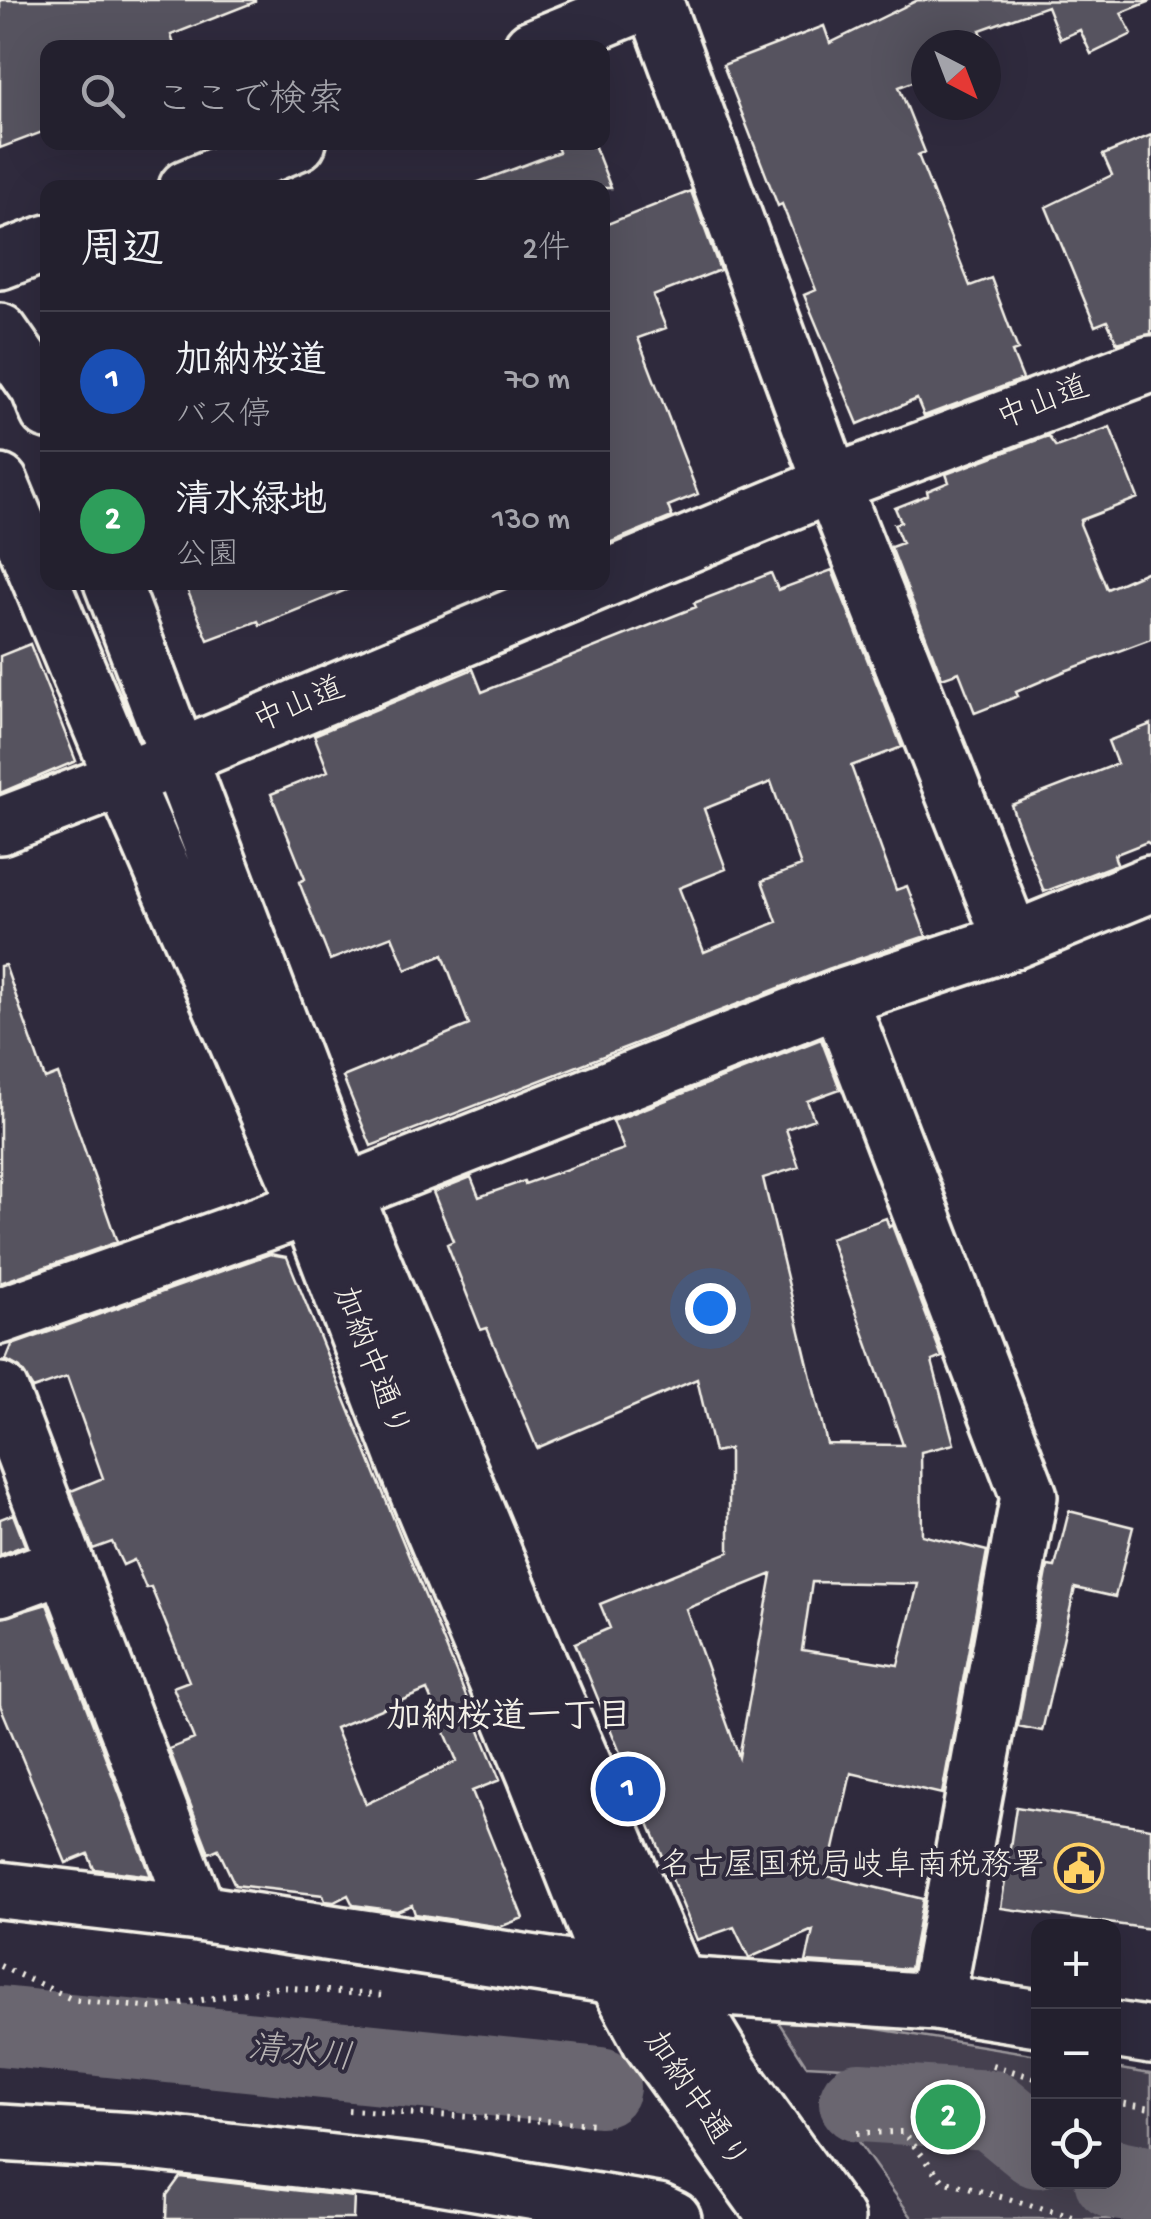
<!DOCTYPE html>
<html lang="ja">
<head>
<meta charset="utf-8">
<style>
	:root { --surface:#23202e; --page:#2b2836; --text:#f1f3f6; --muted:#a3a3aa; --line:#403e4a; --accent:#ffd166 }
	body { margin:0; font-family:"Gochi Hand","Klee One",sans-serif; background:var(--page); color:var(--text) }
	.controls { position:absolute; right:30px; bottom:30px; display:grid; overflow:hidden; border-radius:20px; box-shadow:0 10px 40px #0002 }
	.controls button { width:90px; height:90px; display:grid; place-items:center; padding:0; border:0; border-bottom:2px solid var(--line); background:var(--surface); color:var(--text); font:50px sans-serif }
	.compass { position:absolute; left:911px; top:30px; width:90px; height:90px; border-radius:50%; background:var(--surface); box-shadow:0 10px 40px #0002; rotate:138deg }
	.you { position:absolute; left:710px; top:1308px; width:35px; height:35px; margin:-25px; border:8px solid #fff; border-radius:50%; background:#1a73e8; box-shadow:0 0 0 15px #1a73e833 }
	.badge { display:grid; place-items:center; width:65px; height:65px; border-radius:50%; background:var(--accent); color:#fff; font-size:32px; font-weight:700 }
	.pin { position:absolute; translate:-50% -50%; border:5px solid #fff; box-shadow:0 2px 10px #0006 }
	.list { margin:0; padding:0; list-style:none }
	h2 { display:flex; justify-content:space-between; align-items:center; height:130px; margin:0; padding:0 40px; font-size:42px }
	h2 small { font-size:32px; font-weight:400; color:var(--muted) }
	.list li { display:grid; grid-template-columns:65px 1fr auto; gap:30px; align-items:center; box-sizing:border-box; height:140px; padding:0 40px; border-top:2px solid var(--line) }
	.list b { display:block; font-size:38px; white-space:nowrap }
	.list p { margin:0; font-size:32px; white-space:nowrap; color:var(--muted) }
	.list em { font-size:32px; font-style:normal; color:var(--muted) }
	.icon { flex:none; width:55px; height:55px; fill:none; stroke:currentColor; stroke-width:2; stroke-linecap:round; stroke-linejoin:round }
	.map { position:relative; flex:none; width:1151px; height:2219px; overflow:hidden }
	.search { position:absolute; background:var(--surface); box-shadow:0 10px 40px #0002; left:40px; top:40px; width:570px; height:110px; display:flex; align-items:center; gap:25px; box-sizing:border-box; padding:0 35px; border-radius:20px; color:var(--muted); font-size:38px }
	.panel { position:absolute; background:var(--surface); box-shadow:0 10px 40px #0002; left:40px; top:180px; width:570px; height:410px; border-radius:20px }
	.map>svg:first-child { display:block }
	.green { fill:#454050; stroke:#9c989c; stroke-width:2.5 }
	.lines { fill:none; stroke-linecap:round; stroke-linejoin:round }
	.river { stroke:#6a6670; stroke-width:80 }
	.building { fill:#56525f; stroke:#f4f1e8; stroke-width:2.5; fill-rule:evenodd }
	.minor-casing { stroke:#f4f1e8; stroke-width:62 }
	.highway-casing { stroke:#f4f1e8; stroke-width:62 }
	.path { stroke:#f4f1e8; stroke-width:6; stroke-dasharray:2.5 8; stroke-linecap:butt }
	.minor { stroke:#2f2a3d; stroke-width:55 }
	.highway { stroke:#2f2a3d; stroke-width:55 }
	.labels { text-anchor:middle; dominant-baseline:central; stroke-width:8; stroke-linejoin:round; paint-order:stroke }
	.street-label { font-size:32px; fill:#f4f1e8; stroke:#2f2a3d }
	.poi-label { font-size:32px; fill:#f4f1e8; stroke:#2f2a3d; text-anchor:end }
	.neighbourhood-label { font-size:35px; font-weight:bold; fill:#f4f1e8; stroke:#2f2a3d }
	.water-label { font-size:35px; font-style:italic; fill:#b6b2b2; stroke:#2f2a3d }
</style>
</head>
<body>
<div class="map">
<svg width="1151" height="2219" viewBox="0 0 1151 2219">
	<rect width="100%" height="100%" fill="#2f2a3d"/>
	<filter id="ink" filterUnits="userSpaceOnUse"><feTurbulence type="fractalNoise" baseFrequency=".01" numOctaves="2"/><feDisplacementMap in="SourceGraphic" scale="20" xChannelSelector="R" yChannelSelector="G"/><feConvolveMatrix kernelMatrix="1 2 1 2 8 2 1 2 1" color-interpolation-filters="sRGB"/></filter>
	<g filter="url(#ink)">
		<!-- green -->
		<path class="green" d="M772 2012 1038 2055V2182H1114V2068L1151 2074V2219H913L856 2139 861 2068 806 2065Z"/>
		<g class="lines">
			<!-- river -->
			<path class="river" d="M0 2026 600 2087
				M859 2102 992 2110 1038 2148
				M1114 2179 1151 2187"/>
		</g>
		<!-- building -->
		<path class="building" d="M0 0H255V2L171 35 175 48H48V130L0 148Z
			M918 0 1151 1 1121 13 1132 34 1091 54 1080 30 1060 39 1047 6 980 30 989 52 986 53V45H926V77L899 87 925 152 918 155 970 286 991 278 1018 350 1012 352 1023 379 924 416 917 399 858 424 804 295 816 290 782 204 778 206 723 65 824 26 830 43Z
			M1151 135V334L1117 343 1107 321 1095 326 1046 207 1112 175 1103 155Z
			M555 142H593L611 188H474L473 184 559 152Z
			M691 191 720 270 653 296 666 328 638 338 698 494 668 506 672 517 602 546V226Z
			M1110 427 1138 498 1081 520 1080 524 1107 589 1151 570V639L1065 671 1016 692 1018 696 975 713 959 672 942 678 891 547 902 543 894 524 901 522 895 508 928 495 927 491 949 482 946 474 1048 436 1056 447Z
			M832 570 902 747 851 766 896 890 907 886 926 936 828 969 371 1146 343 1077 469 1025 443 955 406 970 392 936 330 960 299 882 305 879 271 794 328 771 314 735 473 669 482 692 696 607 694 603 771 573 778 590ZM771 782 801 866 762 881 777 922 704 952 679 888 726 869 704 809Z
			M184 582H361V584L260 625 258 621 208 640Z
			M30 644 76 761 0 793V656Z
			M1151 724V845L1147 842 1114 855 1117 864 1044 892 1011 805 1117 764 1108 741Z
			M5 965 45 1079 58 1074 117 1242 0 1283V966Z
			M821 1039 840 1089 807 1101 814 1119 786 1129 799 1167 763 1178 827 1444 903 1445 830 1238 886 1218 889 1227 892 1225 942 1357 932 1361 954 1444 921 1452 922 1535 987 1551 942 1794 851 1773 828 1876 923 1899 910 1969 806 1962 813 1930 749 1958 734 1927 697 1940 575 1643 610 1628 600 1604 729 1552V1449L714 1452 697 1379 537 1448 487 1328 481 1330 447 1244 453 1241 433 1192 471 1177 479 1197 524 1181 525 1184 624 1149 613 1121ZM772 1574 739 1757 686 1609ZM812 1582 918 1584 898 1665 802 1650Z
			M270 1254 287 1257 500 1780 472 1791 523 1918 500 1927 415 1914 412 1905 397 1911 353 1905 348 1895 334 1902 325 1901 323 1895 235 1885 218 1849 209 1853 169 1749 194 1739 173 1687 189 1681 151 1587 146 1588 134 1560 123 1565 112 1542 93 1549 71 1491 103 1478 67 1377 33 1389 20 1368 6 1360 12 1345ZM427 1690 457 1761 366 1804 335 1728Z
			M1069 1511 1133 1527 1115 1597 1075 1588 1042 1731 1018 1726 1048 1566 1055 1567Z
			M13 1514 25 1545 0 1555V1519Z
			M47 1604 151 1876 94 1869 88 1854 66 1863 0 1705V1618Z
			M1016 1807 1151 1828V1929L1001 1908Z
			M180 2177 354 2197 353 2219H166L167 2195Z"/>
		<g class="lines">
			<!-- minor casing -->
			<g class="minor-casing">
				<path id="minor" d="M654 0 832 484 1012 941
					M532 48 649 0
					M187 188 298 142
					M0 261 48 243
					M602 580 832 484 1151 364
					M0 826 178 758 597 582
					M839 998 1029 1496 936 2002
					M0 1316 309 1207 839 998 1012 941 1151 884
					M0 1391 198 1913
					M0 1588 65 1564
					M0 1890 198 1913 615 1976
					M678 1985 936 2002 1038 2018
					M1114 2030 1151 2036
					M0 2133 149 2142 421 2173 658 2212 673 2219"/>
			</g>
			<!-- highway casing -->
			<g class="highway-casing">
				<path id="highway" d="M0 332 39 388 48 411
					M0 483 123 779 309 1207 419 1495 535 1773 615 1976 651 2042 778 2219
					M112 582 344 1193 537 1658 678 1985 731 2073 836 2219"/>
			</g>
			<!-- path -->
			<path class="path" d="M0 1966 74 2000 153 2008 281 1987 386 1996
				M992 2065 1038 2079
				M1114 2102 1151 2108
				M348 2110 597 2124
				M857 2133 903 2132 943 2181 1080 2219"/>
			<!-- minor -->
			<use href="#minor" class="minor"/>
			<!-- highway -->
			<use href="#highway" class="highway"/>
		</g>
	</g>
	<!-- icons -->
	<defs>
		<g id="civic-ring" transform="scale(2.5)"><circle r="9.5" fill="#2f2a3d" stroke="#ffd166" stroke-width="1.5"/><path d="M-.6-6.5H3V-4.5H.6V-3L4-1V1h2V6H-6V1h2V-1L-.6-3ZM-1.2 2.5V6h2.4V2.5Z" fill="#ffd166"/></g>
	</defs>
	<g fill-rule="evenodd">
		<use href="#civic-ring" x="1079" y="1868"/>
	</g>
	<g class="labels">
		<!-- street labels -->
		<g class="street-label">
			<text transform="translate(1044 405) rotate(-21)">中山道</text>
			<text transform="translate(300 707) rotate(-23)">中山道</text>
			<text transform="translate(369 1363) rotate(69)">加納中通り</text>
			<text transform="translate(694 2102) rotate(56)">加納中通り</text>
		</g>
		<!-- poi labels -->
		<g class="poi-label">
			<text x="1044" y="1868">名古屋国税局岐阜南税務署</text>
		</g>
		<!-- neighbourhood labels -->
		<g class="neighbourhood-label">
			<text x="509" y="1719">加納桜道一丁目</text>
		</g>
		<!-- water labels -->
		<g class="water-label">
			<text transform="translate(300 2056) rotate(6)">清水川</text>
		</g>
	</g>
</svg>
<div class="controls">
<button>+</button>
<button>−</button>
<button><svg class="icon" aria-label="locate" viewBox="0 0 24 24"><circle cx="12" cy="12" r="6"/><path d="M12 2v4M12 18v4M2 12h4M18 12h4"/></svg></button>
</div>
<svg class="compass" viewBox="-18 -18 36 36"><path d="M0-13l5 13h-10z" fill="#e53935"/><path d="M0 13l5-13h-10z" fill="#a3a3aa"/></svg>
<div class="you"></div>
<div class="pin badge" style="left:628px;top:1789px;background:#1a4fb4">1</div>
<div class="pin badge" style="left:948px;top:2117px;background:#2e9e5b">2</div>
<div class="search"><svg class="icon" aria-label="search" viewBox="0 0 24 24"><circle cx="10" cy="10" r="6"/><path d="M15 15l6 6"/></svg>ここで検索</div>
<section class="panel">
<h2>周辺<small>2件</small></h2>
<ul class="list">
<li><span class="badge" style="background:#1a4fb4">1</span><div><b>加納桜道</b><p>バス停</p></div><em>70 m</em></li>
<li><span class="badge" style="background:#2e9e5b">2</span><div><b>清水緑地</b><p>公園</p></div><em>130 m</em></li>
</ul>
</section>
</div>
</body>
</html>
